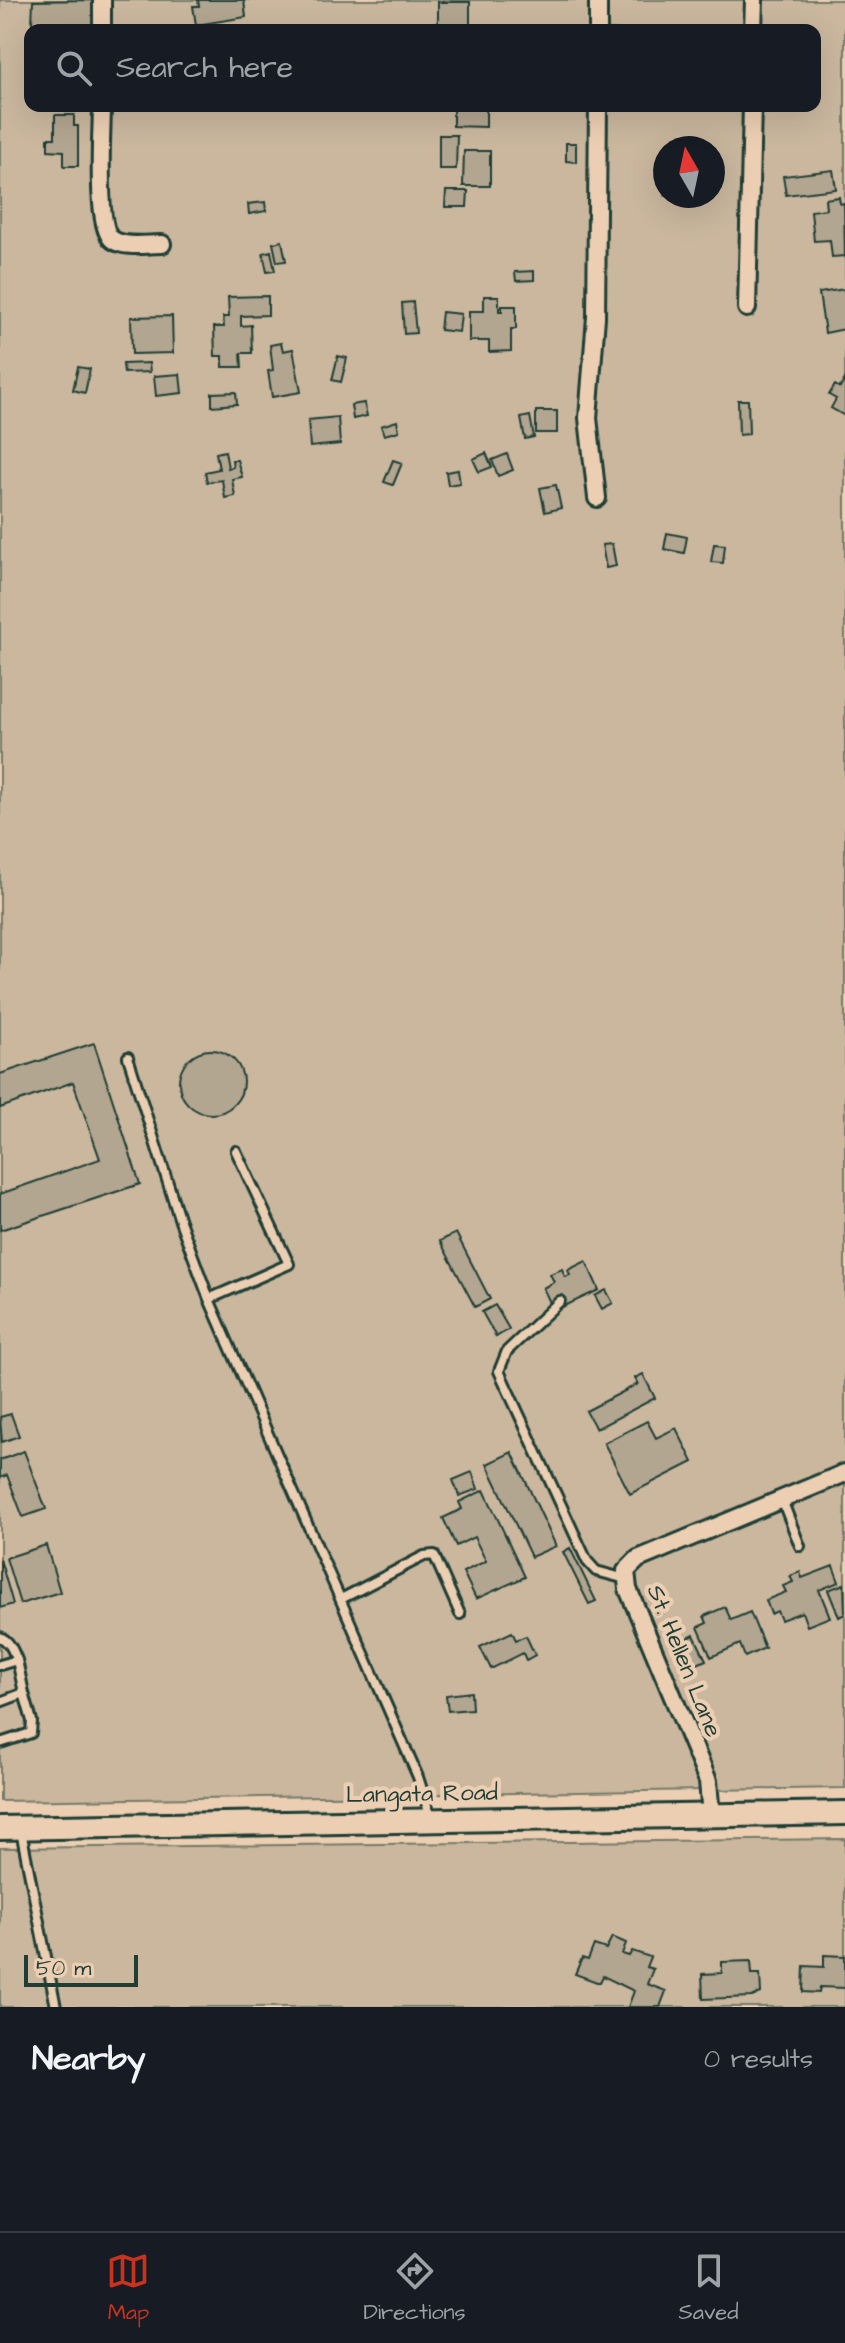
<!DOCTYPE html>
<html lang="en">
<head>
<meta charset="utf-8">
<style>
	:root { --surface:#171b24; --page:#242831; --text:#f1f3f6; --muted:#9ea1a6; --line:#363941; --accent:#c8321e }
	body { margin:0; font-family:"Architects Daughter",sans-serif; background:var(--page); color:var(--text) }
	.compass { position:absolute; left:653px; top:136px; width:72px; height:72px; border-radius:50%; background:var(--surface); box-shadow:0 8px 32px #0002; rotate:351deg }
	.scale { position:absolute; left:24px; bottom:20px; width:114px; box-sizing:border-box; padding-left:8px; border:4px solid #1f3d34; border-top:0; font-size:22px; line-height:28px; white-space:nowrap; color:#1f3d34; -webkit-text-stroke:6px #eccfb3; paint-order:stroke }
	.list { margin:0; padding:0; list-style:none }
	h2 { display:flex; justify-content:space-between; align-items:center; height:104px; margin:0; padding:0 32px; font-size:34px }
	h2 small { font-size:26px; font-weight:400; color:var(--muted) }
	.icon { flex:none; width:44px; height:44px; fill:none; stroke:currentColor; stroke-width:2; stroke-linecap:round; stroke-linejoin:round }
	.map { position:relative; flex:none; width:845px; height:2007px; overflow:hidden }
	.search { position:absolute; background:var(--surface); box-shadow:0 8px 32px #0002; left:24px; right:24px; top:24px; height:88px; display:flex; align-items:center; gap:20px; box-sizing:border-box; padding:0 28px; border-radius:16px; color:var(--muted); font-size:30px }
	.sheet { height:224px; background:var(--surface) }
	nav { display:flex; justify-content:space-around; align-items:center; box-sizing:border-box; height:112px; border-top:2px solid var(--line); background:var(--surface); font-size:22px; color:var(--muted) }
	nav a { display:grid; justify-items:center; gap:4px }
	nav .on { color:var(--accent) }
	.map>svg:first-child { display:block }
	.green { fill:#cab79e; stroke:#747a69; stroke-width:2; fill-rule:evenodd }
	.building { fill:#b3a690; stroke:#1f3d34; stroke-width:2 }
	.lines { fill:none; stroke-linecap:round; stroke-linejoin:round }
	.lane-casing { stroke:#1f3d34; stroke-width:14 }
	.street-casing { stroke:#1f3d34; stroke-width:22 }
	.secondary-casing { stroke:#1f3d34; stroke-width:28 }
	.lane { stroke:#eccfb3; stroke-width:8 }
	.street { stroke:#eccfb3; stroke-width:16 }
	.secondary { stroke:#eccfb3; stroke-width:22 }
	.labels { text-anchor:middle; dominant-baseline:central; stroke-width:8; stroke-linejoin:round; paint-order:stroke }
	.street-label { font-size:24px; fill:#1f3d34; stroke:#eccfb3 }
</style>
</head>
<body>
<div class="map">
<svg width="845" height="2007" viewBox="0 0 845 2007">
	<rect width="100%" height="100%" fill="#eccfb3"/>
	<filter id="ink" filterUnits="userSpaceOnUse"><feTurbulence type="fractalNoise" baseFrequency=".0125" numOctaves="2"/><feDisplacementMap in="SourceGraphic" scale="16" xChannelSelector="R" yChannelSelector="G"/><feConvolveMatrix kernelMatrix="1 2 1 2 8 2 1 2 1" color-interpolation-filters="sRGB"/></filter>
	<g filter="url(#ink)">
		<!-- green -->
		<path class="green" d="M0 0H845V1788L0 1801ZM30 30H815V106H30ZM665 148H713V196H665Z
			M845 1839V2007H0V1848Z"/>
		<!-- building -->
		<path class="building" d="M93 0V29L51 30V24H32L33 1Z
			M198 0H244L246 17 196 25 193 6H199Z
			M438 2H470V28L438 27Z
			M453 106H486V127L453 126Z
			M55 115H74V126H78V166H64V151L48 150V138H55Z
			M439 135H457L456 169H439Z
			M566 143H576V162L566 161Z
			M464 151H490V186H463Z
			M833 170 836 189 786 195 783 176Z
			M446 191H468L467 207H445Z
			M839 197 840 204 844 203 845 256 832 257 830 240 814 241 811 211 826 209 825 199Z
			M265 202 266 211 249 214 248 204Z
			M282 241 286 261 277 262 273 243Z
			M271 251 275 271 267 272 263 253Z
			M534 271V280L516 281 515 272Z
			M845 289V329L825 333 819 293Z
			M268 296V315L241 316V326L251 325 252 353H241L242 367H223V356H215L214 327H224L223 317H229L228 297Z
			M484 296H499V311H502V306H516V329H511V351L489 352V341H469V311H484Z
			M413 302 416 333 404 334 402 303Z
			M442 312 461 314 459 332 440 330Z
			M172 316 173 353 132 354 131 317Z
			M281 343 283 351 293 349 301 392 272 397 268 371 273 370 270 345Z
			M338 356 347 358 341 382 332 380Z
			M149 363 150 372 124 373 123 364Z
			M78 367 90 369 85 393 73 390Z
			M180 374 182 393 156 396 154 376Z
			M845 379V416L831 408 836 399 829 395 835 385 840 388Z
			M236 392 237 404 212 406V393Z
			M738 400H748L749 434 739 435Z
			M364 403 367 416 353 419 351 405Z
			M536 411H557V433H536Z
			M530 416 534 437 525 439 521 418Z
			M338 417 340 444 310 447 308 420Z
			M397 421 399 431 384 435 381 426Z
			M225 451 228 468 233 467 232 460H237L242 477 232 479 235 496 225 498 222 480 207 482 205 472 219 469 216 453Z
			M486 453 492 467 479 472 473 459Z
			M507 454 513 470 498 476 492 460Z
			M393 460 402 463 393 485 384 482Z
			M458 470 460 483 448 485 446 472Z
			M556 485 561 508 545 512 540 488Z
			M667 533 687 537 684 553 664 549Z
			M612 544 616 566 606 568 602 545Z
			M714 544 725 545 723 563 711 562Z
			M94 1043 140 1184 0 1230V1194L100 1159 73 1082 0 1108V1074Z
			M179 1082a32 32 0 1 1 64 0a32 32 0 1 1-64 0Z
			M456 1233 490 1299 475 1307 440 1241Z
			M586 1261 599 1290 554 1311 543 1288 554 1282 550 1274 562 1269 565 1277 570 1275 568 1270Z
			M606 1290 613 1303 602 1309 595 1296Z
			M495 1305 509 1329 496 1337 482 1312Z
			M643 1374 655 1398 596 1429 586 1411 638 1384 635 1378Z
			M11 1414 19 1436 2 1442 0 1417Z
			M647 1421 656 1438 676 1428 693 1462 630 1494 604 1443Z
			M24 1451 46 1509 23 1517 7 1475 0 1478V1460Z
			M512 1452 556 1546 531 1557 487 1464Z
			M472 1472 478 1489 459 1496 453 1480Z
			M484 1490 525 1577 476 1599 463 1572 486 1561 474 1537 456 1546 443 1518 462 1509 459 1502Z
			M46 1545 60 1592 20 1604 6 1558Z
			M570 1548 596 1601 589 1604 563 1552Z
			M0 1559 13 1604 0 1608Z
			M833 1566 839 1582 819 1590 830 1617 807 1626 802 1612 781 1620 777 1611 771 1614 766 1600 786 1592 783 1586 793 1582 790 1576 800 1572 802 1578Z
			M844 1584 845 1614 839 1617 828 1590Z
			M725 1607 731 1620 750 1612 765 1648 745 1657 740 1644 711 1657 698 1627 707 1623 704 1616Z
			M512 1632 516 1640 526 1636 535 1655 526 1660 523 1653 491 1669 480 1647Z
			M694 1635 706 1660 691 1667 680 1642Z
			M471 1692 472 1709 448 1711 446 1695Z
			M612 1937 626 1943 622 1954 629 1956 632 1951 650 1957 646 1967 653 1969 647 1984 666 1991 660 2007H628L634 1991 603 1976 600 1982H597L575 1974 582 1958 588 1960 594 1945 606 1949Z
			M824 1955 845 1956V1988L820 1987 819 1993 803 1992 804 1966 824 1967Z
			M751 1961 752 1974H760L761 1993 752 1997 703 1999 702 1974 722 1973V1962Z"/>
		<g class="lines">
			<!-- lane casing -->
			<g class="lane-casing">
				<path id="lane" d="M128 1057 180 1221 209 1299 418 1777 431 1818
					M209 1299 289 1264 236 1151
					M560 1301 507 1351 499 1371 587 1561 596 1571 626 1579
					M782 1500 800 1546
					M341 1599 424 1556 434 1555 460 1614
					M0 1637C10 1641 13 1651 17 1660
					M0 1665 17 1660 24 1693 0 1702
					M0 1743 31 1733 32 1721 24 1693
					M21 1831 56 2007"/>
			</g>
			<!-- street casing -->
			<g class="street-casing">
				<path id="street" d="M102 30V0
					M598 30V0
					M753 30 754 0
					M102 106C102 129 95 229 113 240 125 248 147 244 162 244
					M747 308 752 106
					M597 498 588 418 596 317 598 106
					M711 1816 708 1781 628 1589 626 1571 638 1559 845 1473"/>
			</g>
			<!-- secondary casing -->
			<g class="secondary-casing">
				<path id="secondary" d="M0 1828 845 1813"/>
			</g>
			<!-- lane -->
			<use href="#lane" class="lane"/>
			<!-- street -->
			<use href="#street" class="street"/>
			<!-- secondary -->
			<use href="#secondary" class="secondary"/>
		</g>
	</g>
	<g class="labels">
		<!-- street labels -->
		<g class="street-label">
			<text transform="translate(684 1661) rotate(68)">St. Hellen Lane</text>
			<text transform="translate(422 1794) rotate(-1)">Langata Road</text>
		</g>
	</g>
</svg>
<svg class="compass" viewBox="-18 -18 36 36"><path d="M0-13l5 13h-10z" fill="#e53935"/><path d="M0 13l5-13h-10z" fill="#9ea1a6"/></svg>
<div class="scale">50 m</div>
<div class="search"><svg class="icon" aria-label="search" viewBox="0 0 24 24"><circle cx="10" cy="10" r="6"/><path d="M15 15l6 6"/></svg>Search here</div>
</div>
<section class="sheet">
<h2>Nearby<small>0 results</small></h2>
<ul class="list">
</ul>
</section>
<nav>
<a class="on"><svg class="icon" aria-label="map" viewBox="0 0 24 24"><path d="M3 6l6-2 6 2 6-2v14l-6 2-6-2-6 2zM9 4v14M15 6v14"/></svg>Map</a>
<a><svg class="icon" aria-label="directions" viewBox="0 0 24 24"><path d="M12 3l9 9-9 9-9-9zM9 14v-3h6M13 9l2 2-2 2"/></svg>Directions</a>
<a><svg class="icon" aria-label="saved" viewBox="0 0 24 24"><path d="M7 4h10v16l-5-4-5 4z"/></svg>Saved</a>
</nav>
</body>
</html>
